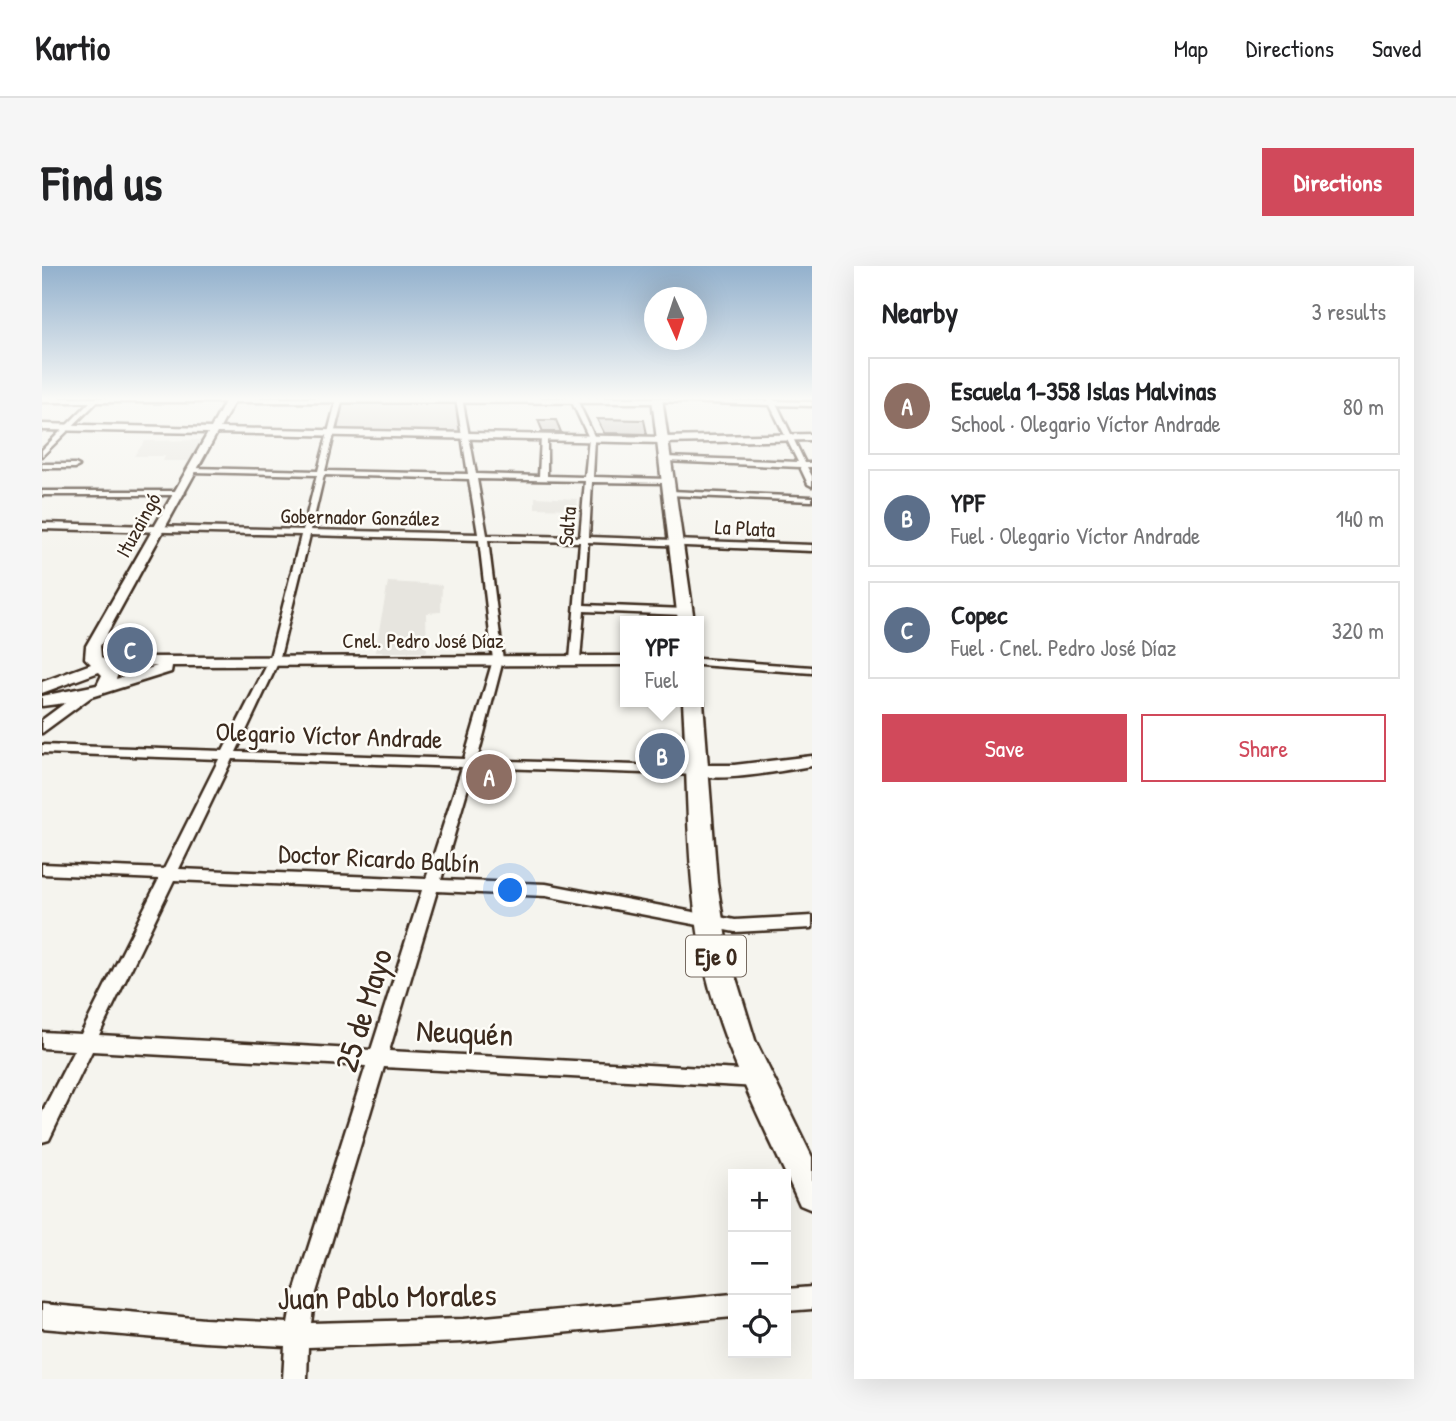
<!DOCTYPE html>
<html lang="en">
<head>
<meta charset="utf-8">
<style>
	:root { --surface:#fff; --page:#f6f6f6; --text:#202124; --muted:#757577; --line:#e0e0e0; --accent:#d1495b }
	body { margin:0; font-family:"Patrick Hand",sans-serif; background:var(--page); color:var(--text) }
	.controls { position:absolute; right:21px; bottom:21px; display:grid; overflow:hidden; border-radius:0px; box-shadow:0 7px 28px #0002 }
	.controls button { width:63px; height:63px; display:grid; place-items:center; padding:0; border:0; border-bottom:2px solid var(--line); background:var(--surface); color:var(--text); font:35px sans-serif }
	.compass { position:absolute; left:602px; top:21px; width:63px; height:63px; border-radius:50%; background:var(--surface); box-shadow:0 7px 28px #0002; rotate:177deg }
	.you { position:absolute; left:469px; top:625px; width:24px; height:24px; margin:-18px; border:5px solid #fff; border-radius:50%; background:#1a73e8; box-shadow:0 0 0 10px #1a73e833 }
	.badge { display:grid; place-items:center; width:46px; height:46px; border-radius:50%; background:var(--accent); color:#fff; font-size:23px; font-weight:700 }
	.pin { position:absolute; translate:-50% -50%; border:4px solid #fff; box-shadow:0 2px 7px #0006 }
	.popup { position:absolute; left:578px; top:350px; width:84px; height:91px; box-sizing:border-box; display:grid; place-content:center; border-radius:0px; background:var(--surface); filter:drop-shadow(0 2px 5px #0005); font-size:23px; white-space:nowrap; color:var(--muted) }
	.popup b { font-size:26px; color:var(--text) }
	.popup::after { content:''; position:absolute; left:50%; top:100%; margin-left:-14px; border:14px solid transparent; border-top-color:var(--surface) }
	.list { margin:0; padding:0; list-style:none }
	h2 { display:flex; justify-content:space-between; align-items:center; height:91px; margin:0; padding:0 28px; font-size:30px }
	h2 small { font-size:23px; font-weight:400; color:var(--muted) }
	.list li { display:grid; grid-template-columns:46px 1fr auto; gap:21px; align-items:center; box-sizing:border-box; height:98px; margin:0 14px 14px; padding:0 14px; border:2px solid var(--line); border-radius:0px }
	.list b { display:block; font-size:26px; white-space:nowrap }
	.list p { margin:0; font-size:23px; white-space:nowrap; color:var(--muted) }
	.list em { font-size:23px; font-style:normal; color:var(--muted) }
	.actions { display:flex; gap:14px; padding:21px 28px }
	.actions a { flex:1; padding:16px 0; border:2px solid var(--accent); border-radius:0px; text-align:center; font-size:24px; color:var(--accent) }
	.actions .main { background:var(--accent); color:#fff }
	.icon { flex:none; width:38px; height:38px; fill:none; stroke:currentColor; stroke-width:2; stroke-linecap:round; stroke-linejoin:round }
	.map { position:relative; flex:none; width:770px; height:1113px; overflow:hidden; border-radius:0px }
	header { display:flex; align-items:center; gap:42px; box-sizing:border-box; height:98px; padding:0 35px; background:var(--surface); border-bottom:2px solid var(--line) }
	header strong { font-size:33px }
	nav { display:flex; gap:38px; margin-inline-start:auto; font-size:24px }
	.intro { display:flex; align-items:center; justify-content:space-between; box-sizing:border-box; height:168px; padding:0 42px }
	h1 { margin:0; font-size:49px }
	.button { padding:18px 32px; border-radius:0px; background:var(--accent); color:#fff; font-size:24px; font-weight:700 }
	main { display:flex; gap:42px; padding:0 42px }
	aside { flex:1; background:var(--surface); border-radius:0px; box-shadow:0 7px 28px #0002 }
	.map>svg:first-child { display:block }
	.built { fill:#e7e5df }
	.green { fill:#dad6d0; stroke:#8a8077; stroke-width:2 }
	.building { fill:#c7c1bb; stroke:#3b2a1e; stroke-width:2 }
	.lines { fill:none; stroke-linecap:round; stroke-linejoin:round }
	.street-casing { stroke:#3b2a1e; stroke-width:5 }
	.secondary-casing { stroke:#3b2a1e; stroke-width:5 }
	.primary-casing { stroke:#3b2a1e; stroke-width:5 }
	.street { fill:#fdfcf7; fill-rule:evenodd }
	.secondary { fill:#fdfcf7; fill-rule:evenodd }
	.primary { fill:#fdfcf7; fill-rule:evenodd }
	.labels { text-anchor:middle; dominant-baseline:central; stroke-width:5; stroke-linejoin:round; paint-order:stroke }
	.far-street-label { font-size:21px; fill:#3b2a1e; stroke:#fdfcf7 }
	.shield { fill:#fdfcf7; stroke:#75695f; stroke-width:2 }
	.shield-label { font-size:24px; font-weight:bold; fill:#3b2a1e }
	.street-label { font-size:26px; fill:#3b2a1e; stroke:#fdfcf7 }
	.near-street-label { font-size:32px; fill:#3b2a1e; stroke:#fdfcf7 }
</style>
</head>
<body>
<header>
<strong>Kartio</strong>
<nav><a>Map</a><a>Directions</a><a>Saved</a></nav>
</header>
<div class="intro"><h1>Find us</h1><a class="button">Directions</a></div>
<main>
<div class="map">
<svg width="770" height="1113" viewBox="0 0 770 1113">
	<rect width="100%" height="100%" fill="#f5f4ee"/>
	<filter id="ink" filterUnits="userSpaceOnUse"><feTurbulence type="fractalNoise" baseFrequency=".0143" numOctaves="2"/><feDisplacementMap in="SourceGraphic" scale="14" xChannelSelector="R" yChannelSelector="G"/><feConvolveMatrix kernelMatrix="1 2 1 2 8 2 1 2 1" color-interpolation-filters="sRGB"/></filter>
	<g filter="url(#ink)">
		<!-- built -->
		<path class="built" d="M160 174 149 195H121L123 190H92L103 175Z
			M493 231 535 233 536 243 493 242Z
			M346 316 400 319 399 346 384 347 385 386H333Z"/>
		<!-- green -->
		<path class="green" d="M301 135H414L418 167 295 164Z"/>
		<!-- building -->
		<path class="building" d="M555 153 602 154 605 168 562 167Z
			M496 154H514L519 166H501Z"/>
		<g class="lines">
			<!-- street casing -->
			<g class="street-casing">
				<path id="street" d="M52 132H59L0 190V184Z
					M295 132H301L283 205 426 208 414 132H420L434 208 497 210 499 171 502 169 505 171V210L543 211 547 172 528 132H534L553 172 551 211 626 213 630 215 626 217 550 216 547 271 770 279V285L546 276 542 339 643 343 648 346 643 349 542 345 538 394 533 397 528 394 538 276 446 274 461 394 435 494 657 501 664 505 657 509 432 501 399 614 504 618 693 654 770 650V662L693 666 504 630 395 625 347 785 717 805 724 807 726 813 724 819 717 821 342 801 273 1030 269 1057 421 1053 691 1028V1051L421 1076 266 1081 265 1113H241L243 1080 162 1076 0 1062V1038L162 1053 246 1057 251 1030 324 800 50 785 7 874 0 876V846L32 784 0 782V766L39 768 117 613 0 608V598L122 603 177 493 0 487V479L181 485 227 395 259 269 0 263V257L261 264 275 209 151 206 147 204 151 202 276 205ZM282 209 427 213 436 268 269 264ZM435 213 543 215 538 271 445 269ZM268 269 437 274 451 394 422 493 194 486 237 395ZM190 493 420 501 384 613 137 603ZM132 614 380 624 329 784 57 769Z
					M725 132H731L733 135 770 136V140L735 139 763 197H770V201H765L770 210V220L766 218 758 201 623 195 619 193 623 191 756 196 728 139 612 135 615 133 727 135Z
					M0 198H33L37 200 33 202H0Z
					M0 225H139L143 227 139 229H0Z
					M628 225 770 231V235L625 229 624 227Z
					M657 393 770 401V407L657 399Z
					M770 1021V1043L744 1045V1023Z"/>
			</g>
			<!-- secondary casing -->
			<g class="secondary-casing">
				<path id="secondary" d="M0 132H615L618 137 192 136 178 162 620 171 770 168V174L620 177 175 167 58 380 59 391 64 396 90 391 583 390V399L130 400 129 406 49 431 0 467V454L23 437 0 440V430L55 419 60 409 57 406 0 427V416L49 398 43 392 44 380 166 167 0 164V158L169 162 183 136H0ZM115 400 74 413 76 408 72 403Z
					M770 490V500C748 503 661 521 648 505L657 499H692Z"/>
			</g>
			<!-- primary casing -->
			<g class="primary-casing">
				<path id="primary" d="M610 132H620L652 355H636Z
					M657 432 661 436 675 616 686 686 713 774 770 891V944L758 939C726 868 688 798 668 723 643 630 647 531 641 436H657Z"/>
			</g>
			<!-- street -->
			<use href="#street" class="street"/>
			<!-- secondary -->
			<use href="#secondary" class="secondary"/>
			<!-- primary -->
			<use href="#primary" class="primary"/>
		</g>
	</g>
	<!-- sky -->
	<linearGradient id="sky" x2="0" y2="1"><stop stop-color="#93b1cd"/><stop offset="0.46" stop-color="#fafaf7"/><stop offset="1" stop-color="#fafaf7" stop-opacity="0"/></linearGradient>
	<rect width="770" height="288" fill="url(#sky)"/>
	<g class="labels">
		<!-- far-street labels -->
		<g class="far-street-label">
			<text transform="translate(318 251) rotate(1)">Gobernador González</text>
			<text transform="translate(96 259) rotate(-61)">Ituzaingó</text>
			<text transform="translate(525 260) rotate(-85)">Salta</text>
			<text transform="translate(703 262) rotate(3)">La Plata</text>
			<text x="381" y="374">Cnel. Pedro José Díaz</text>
		</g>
		<!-- shield labels -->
		<rect class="shield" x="644" y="669.5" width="60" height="41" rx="5"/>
		<g class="shield-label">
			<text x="674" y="690">Eje 0</text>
		</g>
		<!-- street labels -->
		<g class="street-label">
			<text transform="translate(287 469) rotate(2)">Olegario Víctor Andrade</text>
			<text transform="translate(337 592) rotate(3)">Doctor Ricardo Balbín</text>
		</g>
		<!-- near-street labels -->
		<g class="near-street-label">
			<text transform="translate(321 744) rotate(-73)">25 de Mayo</text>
			<text transform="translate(423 766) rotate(3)">Neuquén</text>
			<text transform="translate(345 1030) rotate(-1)">Juan Pablo Morales</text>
		</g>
	</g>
</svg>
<div class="controls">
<button>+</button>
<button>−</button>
<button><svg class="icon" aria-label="locate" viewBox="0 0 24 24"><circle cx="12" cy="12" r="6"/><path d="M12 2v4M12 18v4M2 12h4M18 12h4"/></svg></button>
</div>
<svg class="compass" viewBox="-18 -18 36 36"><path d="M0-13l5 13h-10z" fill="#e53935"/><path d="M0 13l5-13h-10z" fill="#757577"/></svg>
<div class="you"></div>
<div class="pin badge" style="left:447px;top:511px;background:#8d6e63">A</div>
<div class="pin badge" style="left:620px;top:490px;background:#5c6f8a">B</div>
<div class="popup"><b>YPF</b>Fuel</div>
<div class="pin badge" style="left:88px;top:384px;background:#5c6f8a">C</div>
</div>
<aside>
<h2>Nearby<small>3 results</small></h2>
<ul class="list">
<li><span class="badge" style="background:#8d6e63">A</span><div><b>Escuela 1-358 Islas Malvinas</b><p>School · Olegario Víctor Andrade</p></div><em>80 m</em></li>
<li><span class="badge" style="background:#5c6f8a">B</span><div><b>YPF</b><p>Fuel · Olegario Víctor Andrade</p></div><em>140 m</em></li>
<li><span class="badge" style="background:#5c6f8a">C</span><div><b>Copec</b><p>Fuel · Cnel. Pedro José Díaz</p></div><em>320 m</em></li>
</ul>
<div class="actions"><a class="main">Save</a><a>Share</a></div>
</aside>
</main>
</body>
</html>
